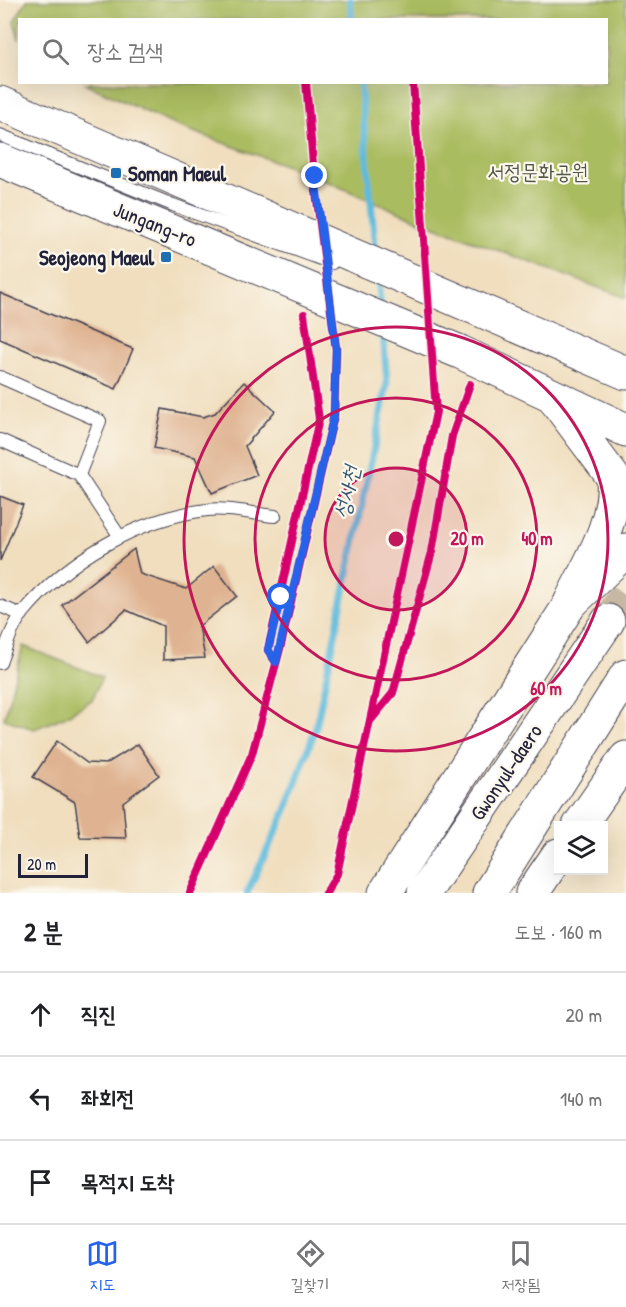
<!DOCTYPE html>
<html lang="ko">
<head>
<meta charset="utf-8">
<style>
	:root { --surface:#fff; --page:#f6f6f6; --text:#202124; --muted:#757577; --line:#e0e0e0; --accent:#2563eb }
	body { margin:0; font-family:"Patrick Hand","Poor Story",sans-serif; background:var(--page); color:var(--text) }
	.controls { position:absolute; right:18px; bottom:18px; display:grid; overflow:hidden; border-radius:0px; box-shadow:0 6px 24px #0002 }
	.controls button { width:54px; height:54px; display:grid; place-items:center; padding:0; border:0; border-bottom:2px solid var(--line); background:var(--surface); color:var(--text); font:30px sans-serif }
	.scale { position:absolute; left:18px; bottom:15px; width:70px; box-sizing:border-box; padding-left:6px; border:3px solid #22223b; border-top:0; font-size:16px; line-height:21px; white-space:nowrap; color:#22223b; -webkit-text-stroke:4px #fbf7ec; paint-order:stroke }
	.stop { position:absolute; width:18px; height:18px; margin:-14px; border:4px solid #2563eb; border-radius:50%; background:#fff }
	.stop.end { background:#2563eb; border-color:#fff; box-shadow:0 2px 6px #0008 }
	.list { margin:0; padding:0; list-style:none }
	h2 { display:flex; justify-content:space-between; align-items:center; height:78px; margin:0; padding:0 24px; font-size:26px }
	h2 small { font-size:20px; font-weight:400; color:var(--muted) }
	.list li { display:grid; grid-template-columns:39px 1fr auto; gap:18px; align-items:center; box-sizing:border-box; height:84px; padding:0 24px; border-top:2px solid var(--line) }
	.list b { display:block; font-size:22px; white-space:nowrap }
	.list em { font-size:20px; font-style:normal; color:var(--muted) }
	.icon { flex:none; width:33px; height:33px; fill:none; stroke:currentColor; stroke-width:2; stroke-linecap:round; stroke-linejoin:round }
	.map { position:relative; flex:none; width:626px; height:893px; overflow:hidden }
	.search { position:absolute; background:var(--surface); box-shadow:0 6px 24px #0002; left:18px; right:18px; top:18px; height:66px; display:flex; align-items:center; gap:15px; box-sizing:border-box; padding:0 21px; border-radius:0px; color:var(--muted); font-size:22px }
	.sheet { height:330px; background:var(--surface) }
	nav { display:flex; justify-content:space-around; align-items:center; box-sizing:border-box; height:84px; border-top:2px solid var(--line); background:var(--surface); font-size:16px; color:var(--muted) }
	nav a { display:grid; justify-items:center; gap:3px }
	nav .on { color:var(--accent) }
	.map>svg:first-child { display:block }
	.green { fill:#aabc60; stroke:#666f4e; stroke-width:1.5 }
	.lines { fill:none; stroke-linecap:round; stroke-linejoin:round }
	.stream { stroke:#5ebbdc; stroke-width:7 }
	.building { fill:#dfb391 }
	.highway-tunnel { stroke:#c7b8a4; stroke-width:33; stroke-dasharray:33 16; stroke-linecap:butt }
	.lane-casing { stroke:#413e4f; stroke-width:14 }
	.primary-casing { stroke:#413e4f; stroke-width:35 }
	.highway-casing { stroke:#413e4f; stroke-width:35 }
	.lane { stroke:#fff; stroke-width:12 }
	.primary { stroke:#fff; stroke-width:33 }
	.highway { stroke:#fff; stroke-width:33 }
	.cycleway-casing { stroke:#fbf7ec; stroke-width:11 }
	.cycleway { stroke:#d6006c; stroke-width:8 }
	.route { stroke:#2563eb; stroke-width:8 }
	.ring { fill:none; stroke:#c2185b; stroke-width:3 }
	.poi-dot { fill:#1f6fb2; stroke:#fbf7ec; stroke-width:2 }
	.labels { text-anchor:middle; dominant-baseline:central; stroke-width:4.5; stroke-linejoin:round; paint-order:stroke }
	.park-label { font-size:21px; fill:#525848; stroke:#fbf7ec }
	.poi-label { font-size:21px; font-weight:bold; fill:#22223b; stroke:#fbf7ec; text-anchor:start }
	.street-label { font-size:21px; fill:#22223b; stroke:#fbf7ec }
	.water-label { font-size:22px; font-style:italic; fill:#375873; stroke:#fbf7ec }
	.centre { fill:#c2185b; stroke:#fbf7ec; stroke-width:3 }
	.ring-label { font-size:18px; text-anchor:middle; font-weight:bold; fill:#c2185b; stroke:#fbf7ec; stroke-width:4.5; stroke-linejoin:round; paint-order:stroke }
</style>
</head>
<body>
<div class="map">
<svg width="626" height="893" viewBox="0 0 626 893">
	<rect width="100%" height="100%" fill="#fbf7ec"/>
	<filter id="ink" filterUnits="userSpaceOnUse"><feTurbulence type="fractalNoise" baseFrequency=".0167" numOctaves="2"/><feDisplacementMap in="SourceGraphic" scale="12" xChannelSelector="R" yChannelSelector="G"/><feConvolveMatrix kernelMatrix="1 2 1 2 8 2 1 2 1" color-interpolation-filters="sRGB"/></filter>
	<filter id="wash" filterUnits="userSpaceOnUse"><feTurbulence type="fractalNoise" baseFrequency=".008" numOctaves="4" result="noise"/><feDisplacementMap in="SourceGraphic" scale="24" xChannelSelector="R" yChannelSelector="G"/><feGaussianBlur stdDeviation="1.35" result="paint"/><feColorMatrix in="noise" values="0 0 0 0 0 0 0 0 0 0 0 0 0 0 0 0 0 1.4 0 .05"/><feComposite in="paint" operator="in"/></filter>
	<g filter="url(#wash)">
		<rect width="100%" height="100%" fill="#f0debe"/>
		<!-- green -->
		<path class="green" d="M27 0H626V298L422 222 314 176 172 124 84 83 606 82V20H20L19 40 14 21Z
			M23 646 102 677 92 700 64 717 34 729 4 719Z"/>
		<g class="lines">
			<!-- stream -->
			<path class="stream" d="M350 0 352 20
				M360 82 376 256
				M378 276 381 310
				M247 893 286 810 316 727 387 384 383 330"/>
		</g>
		<g id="blocks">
			<!-- building -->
			<path class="building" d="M0 293 133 349 116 389 0 339Z
				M244 382 275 411 245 446 257 475 212 493 195 457 154 448 162 409 203 417 215 413Z
				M0 496 23 505 0 561Z
				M134 549 140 574 186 589 214 566 237 596 199 626 205 658 163 660V626L126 610 89 642 62 605Z
				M57 741 87 763 106 764 138 744 159 775 123 802 126 838 80 837 75 802 33 777Z"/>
		</g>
	</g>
	<g filter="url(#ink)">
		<use href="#blocks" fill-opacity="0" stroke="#413e4f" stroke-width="1.5"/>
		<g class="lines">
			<!-- highway-tunnel -->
			<path class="highway-tunnel" d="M608 621 626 596"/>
			<!-- lane casing -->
			<g class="lane-casing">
				<path id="lane" d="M0 135 173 205 332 263
					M0 377 100 421 79 475
					M0 440 79 475 120 537
					M0 606 22 615
					M0 663C6 647 12 626 23 613 67 560 138 518 207 510 228 507 253 514 275 516"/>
			</g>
			<!-- primary casing -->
			<g class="primary-casing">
				<path id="primary" d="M0 103 626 373
					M0 160 460 352 626 430
					M556 401 613 477C617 522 589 563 570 603"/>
			</g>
			<!-- highway casing -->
			<g class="highway-casing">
				<path id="highway" d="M579 826 626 758
					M385 893 570 604 626 550
					M424 893 608 621
					M489 893 626 676
					M532 893 558 855"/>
			</g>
			<!-- lane -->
			<use href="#lane" class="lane"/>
			<!-- primary -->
			<use href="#primary" class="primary"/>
			<!-- highway -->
			<use href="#highway" class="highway"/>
			<!-- cycleway casing -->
			<g class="cycleway-casing">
				<path id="cycleway" d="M276 662 268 650 319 419 304 314
					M371 720 393 693 432 552 452 436 470 384
					M190 893 252 754 281 645 334 415 336 349 314 176 306 82
					M326 893 337 874 436 412 413 82"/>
			</g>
			<!-- cycleway -->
			<use href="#cycleway" class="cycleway"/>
		</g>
	</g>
	<g class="lines" filter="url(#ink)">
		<!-- route -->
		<path class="route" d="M281 597 268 650 276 662 334 415 336 349 315 176"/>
	</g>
	<!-- distance rings -->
	<circle cx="396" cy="539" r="71" fill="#c2185b" fill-opacity=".12"/>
	<g class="ring">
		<circle cx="396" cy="539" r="71"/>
		<circle cx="396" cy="539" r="141"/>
		<circle cx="396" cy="539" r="212"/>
	</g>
	<!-- markers -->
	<g class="poi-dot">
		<rect x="110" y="167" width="12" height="12" rx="3"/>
		<rect x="160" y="251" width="12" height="12" rx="3"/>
	</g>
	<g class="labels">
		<!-- park labels -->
		<g class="park-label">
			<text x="538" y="171">서정문화공원</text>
		</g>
		<!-- poi labels -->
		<g class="poi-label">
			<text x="128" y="173">Soman Maeul</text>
			<text x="154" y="257" text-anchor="end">Seojeong Maeul</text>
		</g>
		<!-- street labels -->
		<g class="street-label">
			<text transform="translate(155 224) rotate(22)">Jungang-ro</text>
			<text transform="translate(506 772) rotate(-56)">Gwonyul-daero</text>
		</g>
		<!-- water labels -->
		<g class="water-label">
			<text transform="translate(346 492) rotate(-78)">성사천</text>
		</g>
	</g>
	<circle cx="396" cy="539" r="9" class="centre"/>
	<g class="ring-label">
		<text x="467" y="545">20 m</text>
		<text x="537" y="545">40 m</text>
		<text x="546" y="695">60 m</text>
	</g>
</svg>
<div class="controls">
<button><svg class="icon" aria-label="layers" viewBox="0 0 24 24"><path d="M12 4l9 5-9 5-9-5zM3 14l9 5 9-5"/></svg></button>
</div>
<div class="scale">20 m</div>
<div class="stop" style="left:281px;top:597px"></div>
<div class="stop end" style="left:315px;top:176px"></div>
<div class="search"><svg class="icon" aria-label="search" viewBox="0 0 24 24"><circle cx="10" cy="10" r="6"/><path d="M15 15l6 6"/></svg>장소 검색</div>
</div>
<section class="sheet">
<h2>2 분<small>도보 · 160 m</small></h2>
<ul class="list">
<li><svg class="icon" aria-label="ahead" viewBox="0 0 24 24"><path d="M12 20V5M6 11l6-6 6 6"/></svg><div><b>직진</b></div><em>20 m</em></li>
<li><svg class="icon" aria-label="left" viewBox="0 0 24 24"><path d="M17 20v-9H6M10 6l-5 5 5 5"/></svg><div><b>좌회전</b></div><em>140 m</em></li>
<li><svg class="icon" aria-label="arrive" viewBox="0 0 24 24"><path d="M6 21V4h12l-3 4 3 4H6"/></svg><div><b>목적지 도착</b></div></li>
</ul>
</section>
<nav>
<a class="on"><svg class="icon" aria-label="map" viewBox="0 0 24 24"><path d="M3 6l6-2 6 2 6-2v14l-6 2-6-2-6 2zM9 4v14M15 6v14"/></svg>지도</a>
<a><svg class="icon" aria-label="directions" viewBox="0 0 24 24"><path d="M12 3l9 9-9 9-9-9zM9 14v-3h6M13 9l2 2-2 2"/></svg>길찾기</a>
<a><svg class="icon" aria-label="saved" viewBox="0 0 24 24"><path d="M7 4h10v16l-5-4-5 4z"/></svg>저장됨</a>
</nav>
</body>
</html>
